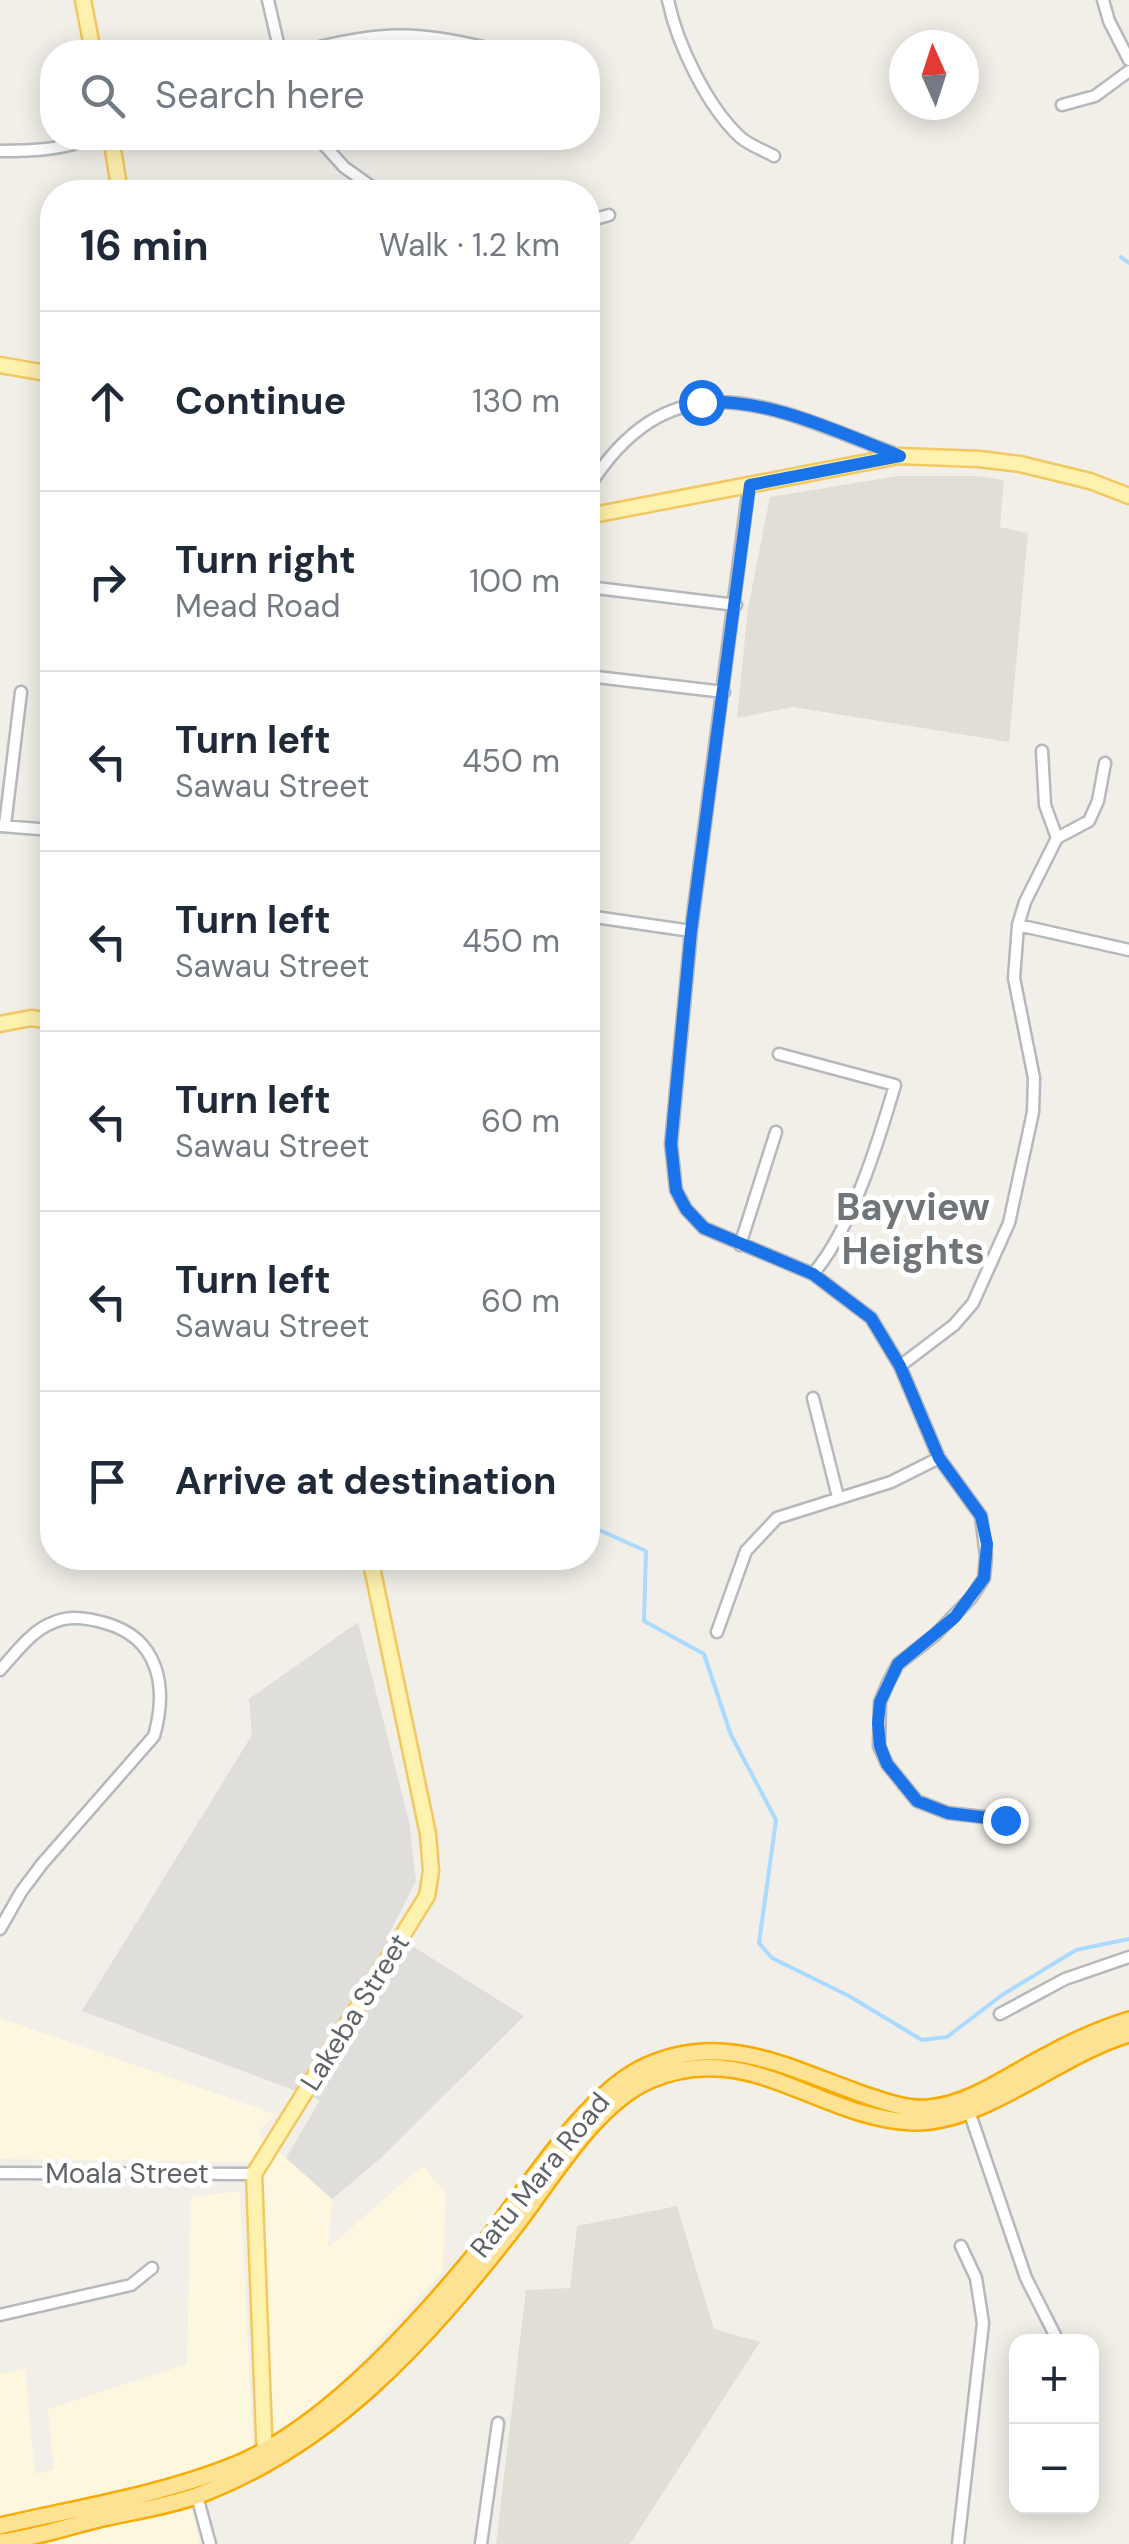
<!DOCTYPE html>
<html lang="en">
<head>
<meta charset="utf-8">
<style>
	:root { --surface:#fff; --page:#f6f6f7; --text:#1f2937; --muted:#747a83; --line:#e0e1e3 }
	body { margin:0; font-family:"DM Sans",sans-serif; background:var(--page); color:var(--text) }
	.controls { position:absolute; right:30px; bottom:30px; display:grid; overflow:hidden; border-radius:20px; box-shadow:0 5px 25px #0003 }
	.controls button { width:90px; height:90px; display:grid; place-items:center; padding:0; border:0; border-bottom:2px solid var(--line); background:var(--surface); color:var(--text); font:50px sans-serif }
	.compass { position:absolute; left:889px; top:30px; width:90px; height:90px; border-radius:50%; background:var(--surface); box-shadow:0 5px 25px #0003; rotate:357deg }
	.stop { position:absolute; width:30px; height:30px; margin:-22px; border:8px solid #1a73e8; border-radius:50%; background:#fff }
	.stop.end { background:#1a73e8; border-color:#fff; box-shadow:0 2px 10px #0008 }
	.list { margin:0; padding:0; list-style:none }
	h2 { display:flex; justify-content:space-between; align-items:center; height:130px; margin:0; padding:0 40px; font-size:42px }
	h2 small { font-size:32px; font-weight:400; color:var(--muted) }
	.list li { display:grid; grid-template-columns:65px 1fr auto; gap:30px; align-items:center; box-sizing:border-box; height:180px; padding:0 40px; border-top:2px solid var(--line) }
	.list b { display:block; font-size:38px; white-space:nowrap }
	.list p { margin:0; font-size:32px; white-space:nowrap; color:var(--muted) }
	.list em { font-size:32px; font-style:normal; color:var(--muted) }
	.icon { flex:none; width:55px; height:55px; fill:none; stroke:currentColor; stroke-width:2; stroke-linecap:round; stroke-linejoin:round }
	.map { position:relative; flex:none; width:1129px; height:2544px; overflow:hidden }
	.search { position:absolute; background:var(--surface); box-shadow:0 5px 25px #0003; left:40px; top:40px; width:560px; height:110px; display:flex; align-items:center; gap:25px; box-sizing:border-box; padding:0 35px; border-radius:40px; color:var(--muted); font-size:38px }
	.panel { position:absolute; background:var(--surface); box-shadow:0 5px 25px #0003; left:40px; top:180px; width:560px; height:1390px; border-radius:40px }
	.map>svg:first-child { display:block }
	.commercial { fill:#fef7e0 }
	.industrial { fill:#e0deda }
	.education { fill:#e1ded6 }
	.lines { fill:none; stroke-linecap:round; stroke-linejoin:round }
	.stream { stroke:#aadaff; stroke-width:4 }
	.minor-casing { stroke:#b5b8bc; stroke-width:15 }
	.major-casing { stroke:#f2c960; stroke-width:19 }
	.highway-casing { stroke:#f9ab00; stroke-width:20 }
	.minor { stroke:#fff; stroke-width:10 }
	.major { stroke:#fff2af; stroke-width:14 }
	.highway { stroke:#fde293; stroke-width:15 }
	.route { stroke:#1a73e8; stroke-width:12 }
	.labels { text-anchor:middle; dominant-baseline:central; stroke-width:10; stroke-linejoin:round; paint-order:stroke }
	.street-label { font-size:28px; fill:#5f6368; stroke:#fff }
	.district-label { font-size:38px; font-weight:bold; fill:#70757a; stroke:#fff }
</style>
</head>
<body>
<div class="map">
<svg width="1129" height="2544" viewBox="0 0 1129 2544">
	<rect width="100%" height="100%" fill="#f1efe8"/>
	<!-- commercial -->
	<path class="commercial" d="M0 2018 275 2114 258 2133 332 2199 328 2248 422 2166 446 2193 442 2273 323 2402 273 2433 261 2184 250 2162 0 2159Z
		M240 2191 253 2447 177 2479 0 2523V2374L25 2369 35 2474 54 2470 48 2409 187 2364 191 2197Z
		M191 2508 200 2544H31Z"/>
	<!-- industrial -->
	<path class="industrial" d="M358 1622 409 1821 416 1881 390 1932 524 2016 382 2157 332 2199 286 2158 320 2100 82 2011 252 1735 249 1699Z"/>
	<!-- education -->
	<path class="education" d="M898 476H978L1004 480 1000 527 1028 533 1009 742 793 707 737 718 748 608 770 497Z
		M677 2206 714 2329 760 2342 630 2544H496L526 2290 570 2288 577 2226Z"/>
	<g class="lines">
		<!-- stream -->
		<path class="stream" d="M1121 257 1129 263
			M588 1525 646 1551 644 1621 704 1654 731 1735 776 1820 759 1943 772 1958 849 1996 922 2040 947 2037 1002 1995 1076 1950 1129 1939"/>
		<!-- minor casing -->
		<g class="minor-casing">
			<path id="minor" d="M268 0 280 52
				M668 0C677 44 707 106 740 137 749 145 763 150 774 156
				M1103 0 1109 21 1129 60
				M300 52C384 29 419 31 504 52
				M1062 105 1095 96 1129 71
				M318 138 344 167 379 192
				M0 151C30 151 63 150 91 138
				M588 221 609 215
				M749 485 691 931 671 1144 676 1190 686 1209 704 1228 813 1274 871 1318 900 1366 939 1458 981 1516 986 1556 984 1578 971 1598 935 1635 898 1664 888 1683 880 1702 879 1746 887 1764 917 1801 948 1813 1020 1821
				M588 488C675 350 776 409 898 455
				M588 587 736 605
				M588 676 724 692
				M1042 751 1045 805 1057 838
				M5 825 21 692
				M1 826 52 830
				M588 916 691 931
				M1018 925 1129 950
				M779 1054 895 1085C878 1143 852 1228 813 1274
				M740 1245 776 1132
				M900 1366 954 1325 973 1303 1009 1223 1033 1112 1034 1078 1014 978 1018 925 1025 902 1057 838 1089 821 1098 801 1105 763
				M813 1398 838 1497
				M717 1632 746 1551 777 1518 891 1482 939 1458
				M0 1670C15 1654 31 1631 52 1623 69 1615 87 1618 105 1623 159 1638 168 1687 154 1736L42 1864 21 1892 0 1929
				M1000 2014 1065 1979 1129 1957
				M969 2111 1026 2278 1055 2335
				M0 2173 254 2174
				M0 2315 131 2285 152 2268
				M197 2496 210 2544
				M481 2544 498 2423
				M958 2544 983 2323 976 2278 961 2246"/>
		</g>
		<!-- major casing -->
		<g class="major-casing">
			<path id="major" d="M83 0 93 52
				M111 138 120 192
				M0 365 52 374
				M588 516 899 456 979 459 1020 464 1090 481 1129 496
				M0 1024 31 1018 52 1021
				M265 2461 254 2174 427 1896 431 1871 428 1834 370 1558"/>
		</g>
		<!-- highway casing -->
		<g class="highway-casing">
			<path id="highway" d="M0 2526C77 2508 161 2495 235 2465 329 2426 424 2318 487 2240 528 2188 585 2095 644 2067 723 2030 788 2068 862 2094 883 2101 906 2110 929 2108 971 2104 1009 2075 1046 2056 1073 2041 1100 2029 1129 2020
				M0 2542C35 2538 69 2526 103 2518 135 2511 169 2506 199 2495 334 2444 426 2340 513 2229 550 2182 594 2104 650 2080 749 2037 820 2119 913 2122 983 2124 1060 2054 1129 2034"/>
		</g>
		<!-- minor -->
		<use href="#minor" class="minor"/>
		<!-- major -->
		<use href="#major" class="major"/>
		<!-- highway -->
		<use href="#highway" class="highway"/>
	</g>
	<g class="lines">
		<!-- route -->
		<path class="route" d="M701 402C772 399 835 431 900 456L750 485 691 931 671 1144 676 1190 686 1209 704 1228 813 1274 871 1318 900 1366 939 1458 981 1516 987 1544 984 1578 955 1617 898 1664 880 1702 878 1723 880 1746 887 1764 917 1801 948 1813 1005 1820"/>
	</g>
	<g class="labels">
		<!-- street labels -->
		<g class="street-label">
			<text transform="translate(355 2012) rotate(-58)">Lakeba Street</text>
			<text x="127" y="2173">Moala Street</text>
			<text transform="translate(540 2175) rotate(-51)">Ratu Mara Road</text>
		</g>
		<!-- district labels -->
		<g class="district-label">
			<text x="913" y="1207">Bayview<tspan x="913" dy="44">Heights</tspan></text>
		</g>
	</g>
</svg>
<div class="controls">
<button>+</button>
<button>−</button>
</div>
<svg class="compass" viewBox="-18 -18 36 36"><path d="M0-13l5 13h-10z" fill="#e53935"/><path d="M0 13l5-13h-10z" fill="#747a83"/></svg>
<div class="stop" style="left:701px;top:402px"></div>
<div class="stop end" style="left:1005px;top:1820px"></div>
<div class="search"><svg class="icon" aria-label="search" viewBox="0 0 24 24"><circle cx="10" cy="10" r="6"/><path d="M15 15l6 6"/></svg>Search here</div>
<section class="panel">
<h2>16 min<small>Walk · 1.2 km</small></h2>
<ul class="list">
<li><svg class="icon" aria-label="ahead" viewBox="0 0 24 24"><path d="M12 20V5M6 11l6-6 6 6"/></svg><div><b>Continue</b></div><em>130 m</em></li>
<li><svg class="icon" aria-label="right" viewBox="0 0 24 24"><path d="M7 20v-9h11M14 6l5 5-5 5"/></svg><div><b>Turn right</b><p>Mead Road</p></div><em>100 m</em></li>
<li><svg class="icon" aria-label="left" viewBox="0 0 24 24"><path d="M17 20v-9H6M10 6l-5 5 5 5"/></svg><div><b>Turn left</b><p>Sawau Street</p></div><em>450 m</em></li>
<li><svg class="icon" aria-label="left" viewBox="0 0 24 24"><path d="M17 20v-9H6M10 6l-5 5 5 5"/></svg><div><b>Turn left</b><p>Sawau Street</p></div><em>450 m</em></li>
<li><svg class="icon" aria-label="left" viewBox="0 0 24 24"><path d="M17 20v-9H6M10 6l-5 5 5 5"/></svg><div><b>Turn left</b><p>Sawau Street</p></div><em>60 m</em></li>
<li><svg class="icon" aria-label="left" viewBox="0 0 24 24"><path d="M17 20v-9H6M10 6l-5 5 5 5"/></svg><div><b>Turn left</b><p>Sawau Street</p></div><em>60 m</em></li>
<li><svg class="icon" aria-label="arrive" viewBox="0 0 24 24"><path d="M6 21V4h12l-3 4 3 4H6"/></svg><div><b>Arrive at destination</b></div></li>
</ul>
</section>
</div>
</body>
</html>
